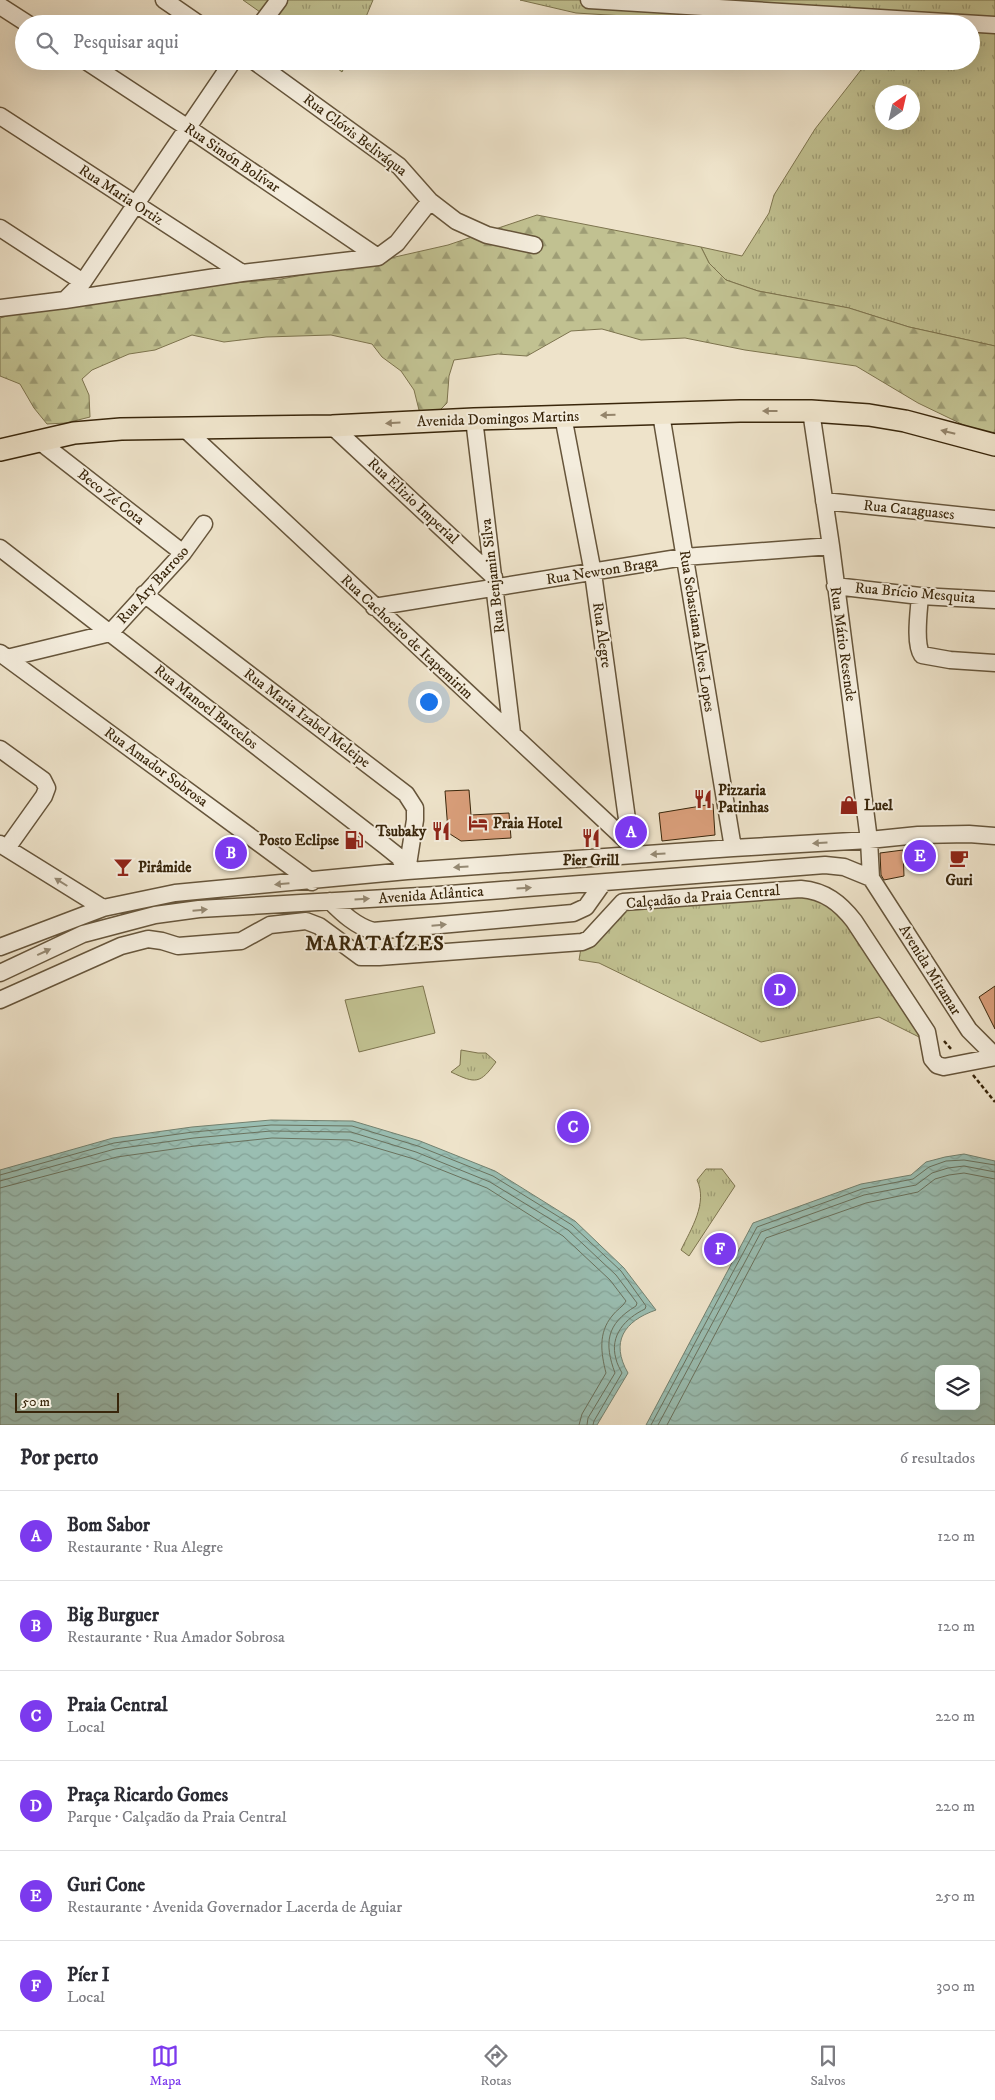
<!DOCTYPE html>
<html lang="pt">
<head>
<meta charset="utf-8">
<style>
	:root { --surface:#fff; --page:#f2f2f3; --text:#2b2b33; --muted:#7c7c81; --line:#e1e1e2; --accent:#7c3aed }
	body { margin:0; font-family:"IM FELL DW Pica",serif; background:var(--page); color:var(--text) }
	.controls { position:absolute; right:15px; bottom:15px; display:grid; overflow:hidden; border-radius:8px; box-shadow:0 5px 20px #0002 }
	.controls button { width:45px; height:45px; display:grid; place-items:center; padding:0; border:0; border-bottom:1px solid var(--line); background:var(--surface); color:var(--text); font:25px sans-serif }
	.compass { position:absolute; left:875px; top:85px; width:45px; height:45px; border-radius:50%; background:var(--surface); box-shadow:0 5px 20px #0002; rotate:34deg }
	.scale { position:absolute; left:15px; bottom:12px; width:104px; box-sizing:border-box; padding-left:5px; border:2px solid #39260b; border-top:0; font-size:14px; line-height:18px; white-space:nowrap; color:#39260b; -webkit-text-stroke:4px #f4eddd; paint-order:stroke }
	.you { position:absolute; left:428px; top:701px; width:18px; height:18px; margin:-12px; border:4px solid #fff; border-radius:50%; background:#1a73e8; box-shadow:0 0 0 8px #1a73e833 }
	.badge { display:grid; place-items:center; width:32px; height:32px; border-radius:50%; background:var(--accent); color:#fff; font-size:16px; font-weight:700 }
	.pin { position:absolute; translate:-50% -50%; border:2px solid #fff; box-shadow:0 1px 5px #0006 }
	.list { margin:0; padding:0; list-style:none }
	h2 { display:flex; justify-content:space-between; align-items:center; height:65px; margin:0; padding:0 20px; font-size:21px }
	h2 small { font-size:16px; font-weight:400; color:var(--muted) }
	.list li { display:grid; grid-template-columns:32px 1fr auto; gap:15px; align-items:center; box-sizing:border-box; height:90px; padding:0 20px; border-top:1px solid var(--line) }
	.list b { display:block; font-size:19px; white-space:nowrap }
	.list p { margin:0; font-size:16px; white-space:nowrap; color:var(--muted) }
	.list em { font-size:16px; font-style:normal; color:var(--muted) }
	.icon { flex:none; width:28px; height:28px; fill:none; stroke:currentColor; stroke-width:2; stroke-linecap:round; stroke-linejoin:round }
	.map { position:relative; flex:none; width:995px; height:1425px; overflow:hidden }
	.search { position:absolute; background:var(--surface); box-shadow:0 5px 20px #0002; left:15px; right:15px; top:15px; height:55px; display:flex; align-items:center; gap:12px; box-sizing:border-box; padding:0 18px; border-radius:28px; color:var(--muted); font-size:19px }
	.sheet { height:605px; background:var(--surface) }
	nav { display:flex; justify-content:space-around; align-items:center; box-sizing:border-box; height:70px; border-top:1px solid var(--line); background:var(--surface); font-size:14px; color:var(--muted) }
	nav a { display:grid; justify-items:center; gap:2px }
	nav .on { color:var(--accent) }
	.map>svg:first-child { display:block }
	.grass { fill:url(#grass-tufts); stroke:#7d744e; fill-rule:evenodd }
	.forest { fill:url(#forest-firs); stroke:#7d744e }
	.pitch { fill:#c1c191; stroke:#7d744e }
	.water { fill:url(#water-waves); stroke:#73816f; fill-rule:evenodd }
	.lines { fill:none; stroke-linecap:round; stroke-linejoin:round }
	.shore { stroke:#6a725e; stroke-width:1 }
	.building { fill:#da9f7b; stroke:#39260b }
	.minor-casing { stroke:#66553b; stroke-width:19 }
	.major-casing { stroke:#39260b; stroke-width:24 }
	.path { stroke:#39260b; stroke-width:2.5; stroke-dasharray:4 2.5; stroke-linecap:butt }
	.minor { stroke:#f4eddd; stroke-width:16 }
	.major { stroke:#eee3ca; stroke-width:21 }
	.oneway { fill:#94846a }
	.oneway2 { fill:#968a74 }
	.labels { text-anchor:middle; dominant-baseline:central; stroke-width:4; stroke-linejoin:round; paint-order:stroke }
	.street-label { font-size:15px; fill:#39260b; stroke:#f4eddd }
	.poi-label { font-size:15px; font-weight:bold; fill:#39260b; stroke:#f4eddd; text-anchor:start }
	.district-label { font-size:20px; font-weight:bold; letter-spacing:1px; fill:#39260b; stroke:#f4eddd }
</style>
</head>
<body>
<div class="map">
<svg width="995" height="1425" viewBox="0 0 995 1425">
	<defs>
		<pattern id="grass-tufts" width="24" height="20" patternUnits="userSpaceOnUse" patternTransform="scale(1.25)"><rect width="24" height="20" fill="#c1c191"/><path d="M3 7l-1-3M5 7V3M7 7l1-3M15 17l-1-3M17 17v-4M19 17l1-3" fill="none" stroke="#9e9d75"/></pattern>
		<pattern id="forest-firs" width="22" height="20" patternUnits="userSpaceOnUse" patternTransform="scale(1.25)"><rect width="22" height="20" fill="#c1c191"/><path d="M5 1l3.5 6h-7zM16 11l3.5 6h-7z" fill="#9e9d75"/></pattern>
		<pattern id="water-waves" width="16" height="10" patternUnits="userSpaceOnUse" patternTransform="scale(1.25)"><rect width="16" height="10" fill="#9abeb2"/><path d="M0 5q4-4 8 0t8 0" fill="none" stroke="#85a398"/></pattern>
	</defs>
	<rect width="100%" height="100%" fill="#eee3ca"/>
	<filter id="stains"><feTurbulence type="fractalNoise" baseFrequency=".004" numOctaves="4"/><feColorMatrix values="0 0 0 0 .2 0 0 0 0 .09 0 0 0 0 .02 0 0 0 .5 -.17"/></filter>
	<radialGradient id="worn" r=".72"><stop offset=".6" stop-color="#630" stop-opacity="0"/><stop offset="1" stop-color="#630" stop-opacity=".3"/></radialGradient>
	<!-- grass -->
	<path class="grass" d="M243 0H373L363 24H277Z
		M520 0H995V346L909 327 849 308 758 291 726 280 709 263 701 247 742 256 769 213 774 195 815 129 868 61H971V24H754L576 13ZM882 92H912V122H882Z
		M328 61H347L342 72Z
		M823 887 932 1029 919 1037 879 1017 761 1042 599 963 579 960 582 942 621 897Z
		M461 1050 478 1053H486L496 1062C480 1084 476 1084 451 1072L460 1065Z
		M706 1169H722L735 1186 689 1256 681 1250C691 1229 708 1203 697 1180Z"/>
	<!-- forest -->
	<path class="forest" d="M537 215 701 247 709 263 726 280 758 291 849 308 909 327 995 346V435L972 429 918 403 856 366 745 350 685 338 641 340 602 329 571 331 527 356 498 354 454 360 449 376 447 403 436 414 419 410 414 390 401 371 382 357 372 344 331 335 266 337 224 342 192 335 155 350 129 354 92 370 82 379 89 395 90 417 66 423 47 424 34 408 20 384 0 376V318L24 311 198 286 281 279 373 262 448 245Z"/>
	<!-- pitch -->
	<path class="pitch" d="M423 986 435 1033 359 1052 345 1000Z"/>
	<!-- water -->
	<path class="water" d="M271 1120 353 1121 420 1141 495 1171 575 1221 624 1268 656 1310C624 1321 610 1342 628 1373L597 1425H0V1170L113 1138 192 1127Z
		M964 1154 995 1161V1425H646L753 1223 861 1184 911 1175 926 1162 945 1157ZM939 1369H976V1406H939Z"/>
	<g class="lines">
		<!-- shore -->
		<path class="shore" d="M0 1175 114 1143 193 1132 271 1125 352 1126 418 1146 493 1176 572 1225 621 1271 646 1306 645 1309C626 1318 609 1335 616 1359 617 1364 620 1369 622 1373L594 1421 593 1425
			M0 1181 115 1149 194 1138 271 1131 351 1132 416 1152 490 1182 568 1230 616 1275 637 1303 636 1306C606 1324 604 1343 615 1373L588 1418 587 1425
			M0 1188 117 1157 195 1146 272 1138 350 1140 414 1159 487 1188 563 1236 610 1280 626 1301C623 1307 616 1310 612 1316 598 1333 601 1353 606 1373L582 1414 579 1425
			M651 1425 757 1227 862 1189 913 1179 929 1167 946 1161 964 1160 995 1165
			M658 1425 761 1232 864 1195 916 1185 932 1173 948 1168 964 1166 995 1172
			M667 1425 766 1238 866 1203 918 1192 935 1179 949 1175 964 1173 995 1179"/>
	</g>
	<!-- building -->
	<path class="building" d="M469 790 471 815 509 813 511 838 461 841 450 834 448 831 445 791Z
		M713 804 715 835 662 841 659 813Z
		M903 850 904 876 884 880 881 875 880 853Z
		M995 986V1029L979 997Z"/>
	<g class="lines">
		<!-- minor casing -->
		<g class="minor-casing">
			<path id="minor" d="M164 0 199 24
				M589 0 995 25
				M0 6 28 24
				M261 24 279 0
				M86 61 188 128 378 257
				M254 61 399 166 430 201 456 221 487 235 534 245
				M0 116 242 273
				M0 228 83 282
				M65 300 83 282 233 61
				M0 308 65 300 242 273 378 257 397 243 430 201
				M811 411 831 546 869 840 871 878
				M661 414 733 848
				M563 416 593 573 631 848
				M474 419 512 733
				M332 426 494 577
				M185 429 630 844
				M39 441 183 553
				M824 501 995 519
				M0 548 384 845 399 857 407 871
				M835 586 920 596 995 600
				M144 594 406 794 415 808V820L407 871
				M920 596C919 611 914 643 922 655L950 660 995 663
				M374 607 684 557 831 546
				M0 653 312 882
				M7 658 110 633 183 553 204 524
				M0 749 43 780 47 788 44 796 7 848
				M0 844 103 908
				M871 878 969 1030 995 1056
				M330 901C343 914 356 926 373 931L573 913 586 907 603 883
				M0 947 103 908 175 893 407 871 733 848 869 840 918 835 969 834 995 836
				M0 973 83 934 155 915 199 909 437 895 825 865 844 867 871 878
				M0 1000 121 946 148 939 162 941 178 946 241 941 270 925 306 921 319 926 361 957H379L582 942 589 939 623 902 801 889C825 891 840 903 854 921L927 1032 932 1059 937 1065 944 1067 995 1057"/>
		</g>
		<!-- major casing -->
		<g class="major-casing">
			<path id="major" d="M0 450 74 433 121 429 332 426 474 419 740 411H811L869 415 905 421 995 445"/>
		</g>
		<!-- path -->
		<path class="path" d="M944 1041 952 1050
			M973 1075 995 1102"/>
		<!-- minor -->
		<use href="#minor" class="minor"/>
		<!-- major -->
		<use href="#major" class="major"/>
	</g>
	<!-- one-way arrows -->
	<defs><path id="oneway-solid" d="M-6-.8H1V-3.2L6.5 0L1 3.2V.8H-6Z" transform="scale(1.25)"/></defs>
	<g class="oneway">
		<use href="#oneway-solid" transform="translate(770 411) rotate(180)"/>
		<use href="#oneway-solid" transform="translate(608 415) rotate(179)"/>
		<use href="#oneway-solid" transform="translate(393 423) rotate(177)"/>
		<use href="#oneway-solid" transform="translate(948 432) rotate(-166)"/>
	</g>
	<g class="oneway2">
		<use href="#oneway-solid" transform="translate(820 843) rotate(177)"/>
		<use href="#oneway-solid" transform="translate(658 854) rotate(176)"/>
		<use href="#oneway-solid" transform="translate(461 867) rotate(176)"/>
		<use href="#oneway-solid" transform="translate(61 882) rotate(-148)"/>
		<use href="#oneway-solid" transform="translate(282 884) rotate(175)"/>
		<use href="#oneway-solid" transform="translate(524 888) rotate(-4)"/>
		<use href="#oneway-solid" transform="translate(362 899) rotate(-4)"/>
		<use href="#oneway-solid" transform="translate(200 910) rotate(-5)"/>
		<use href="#oneway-solid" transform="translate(439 925) rotate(-5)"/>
		<use href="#oneway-solid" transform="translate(44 952) rotate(-25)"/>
	</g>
	<!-- icons -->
	<defs>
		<g id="restaurant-bare" transform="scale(1.5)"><path d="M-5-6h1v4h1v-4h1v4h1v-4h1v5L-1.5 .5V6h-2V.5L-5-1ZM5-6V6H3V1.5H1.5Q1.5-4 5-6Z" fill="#8f2418" stroke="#f4eddd" stroke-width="2.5" paint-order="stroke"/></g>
		<g id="shop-bare" transform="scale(1.5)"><path d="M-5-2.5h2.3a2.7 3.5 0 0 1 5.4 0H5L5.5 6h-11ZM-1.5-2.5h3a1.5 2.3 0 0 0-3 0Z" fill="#8f2418" stroke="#f4eddd" stroke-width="2.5" paint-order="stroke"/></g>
		<g id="hotel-bare" transform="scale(1.5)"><path d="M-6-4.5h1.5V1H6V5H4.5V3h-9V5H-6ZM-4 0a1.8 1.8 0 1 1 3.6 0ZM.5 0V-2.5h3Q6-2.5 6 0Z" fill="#8f2418" stroke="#f4eddd" stroke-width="2.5" paint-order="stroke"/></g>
		<g id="fuel-bare" transform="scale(1.5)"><path d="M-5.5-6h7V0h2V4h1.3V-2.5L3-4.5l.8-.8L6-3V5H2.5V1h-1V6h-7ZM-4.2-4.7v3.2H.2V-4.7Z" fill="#8f2418" stroke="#f4eddd" stroke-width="2.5" paint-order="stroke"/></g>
		<g id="cafe-bare" transform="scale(1.5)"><path d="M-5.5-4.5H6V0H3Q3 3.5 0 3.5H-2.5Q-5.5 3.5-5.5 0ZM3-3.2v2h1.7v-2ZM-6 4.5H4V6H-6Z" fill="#8f2418" stroke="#f4eddd" stroke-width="2.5" paint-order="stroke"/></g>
		<g id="bar-bare" transform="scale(1.5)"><path d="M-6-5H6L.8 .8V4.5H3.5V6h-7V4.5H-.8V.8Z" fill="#8f2418" stroke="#f4eddd" stroke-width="2.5" paint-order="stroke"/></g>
	</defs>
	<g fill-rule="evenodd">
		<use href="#restaurant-bare" x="703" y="799"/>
		<use href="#shop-bare" x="849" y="805"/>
		<use href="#hotel-bare" x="478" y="823"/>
		<use href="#restaurant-bare" x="441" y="831"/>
		<use href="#restaurant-bare" x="591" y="838"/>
		<use href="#fuel-bare" x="354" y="840"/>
		<use href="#cafe-bare" x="959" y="858"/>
		<use href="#bar-bare" x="123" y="867"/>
	</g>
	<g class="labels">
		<!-- street labels -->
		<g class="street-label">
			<text transform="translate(355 135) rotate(37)">Rua Clóvis Beliváqua</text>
			<text transform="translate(232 158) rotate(34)">Rua Simón Bolívar</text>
			<text transform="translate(121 195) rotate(33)">Rua Maria Ortiz</text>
			<text transform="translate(498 419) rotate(-2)">Avenida Domingos Martins</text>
			<text transform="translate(111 497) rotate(38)">Beco Zé Cota</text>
			<text transform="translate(413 501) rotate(43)">Rua Elizio Imperial</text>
			<text transform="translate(909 510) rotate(6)">Rua Cataguases</text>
			<text transform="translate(602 571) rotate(-9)">Rua Newton Braga</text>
			<text transform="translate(493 576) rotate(-97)">Rua Benjamin Silva</text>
			<text transform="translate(153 585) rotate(-48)">Rua Ary Barroso</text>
			<text transform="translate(915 593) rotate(5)">Rua Brício Mesquita</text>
			<text transform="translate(697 631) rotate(81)">Rua Sebastiana Alves Lopes</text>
			<text transform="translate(602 635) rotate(82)">Rua Alegre</text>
			<text transform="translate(407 637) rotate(43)">Rua Cachoeiro de Itapemirim</text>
			<text transform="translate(843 644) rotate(82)">Rua Mário Resende</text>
			<text transform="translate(206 707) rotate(38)">Rua Manoel Barcelos</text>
			<text transform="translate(307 718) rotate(37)">Rua Maria Izabel Meleipe</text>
			<text transform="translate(156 767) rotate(36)">Rua Amador Sobrosa</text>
			<text transform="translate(431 895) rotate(-4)">Avenida Atlântica</text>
			<text transform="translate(703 897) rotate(-5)">Calçadão da Praia Central</text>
			<text transform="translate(930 970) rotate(58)">Avenida Miramar</text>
		</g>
		<!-- poi labels -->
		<g class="poi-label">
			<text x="718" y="790">Pizzaria<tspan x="718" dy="17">Patinhas</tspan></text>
			<text x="864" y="805">Luel</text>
			<text x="493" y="823">Praia Hotel</text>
			<text x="426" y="831" text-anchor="end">Tsubaky</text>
			<text x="339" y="840" text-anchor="end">Posto Eclipse</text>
			<text x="591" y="860" text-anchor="middle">Pier Grill</text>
			<text x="138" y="867">Pirâmide</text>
			<text x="959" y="880" text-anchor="middle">Guri</text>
		</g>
		<!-- district labels -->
		<g class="district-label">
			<text x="375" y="944">MARATAÍZES</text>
		</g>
	</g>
	<rect width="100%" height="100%" filter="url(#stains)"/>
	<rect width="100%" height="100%" fill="url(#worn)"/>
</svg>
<div class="controls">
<button><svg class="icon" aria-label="layers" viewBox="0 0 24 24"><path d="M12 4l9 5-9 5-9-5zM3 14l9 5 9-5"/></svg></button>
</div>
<svg class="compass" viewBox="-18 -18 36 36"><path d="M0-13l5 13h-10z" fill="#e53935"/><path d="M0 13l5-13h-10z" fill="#7c7c81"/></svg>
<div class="scale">50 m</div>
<div class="you"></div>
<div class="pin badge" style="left:631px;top:832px">A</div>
<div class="pin badge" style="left:231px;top:853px">B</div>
<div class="pin badge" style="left:573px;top:1127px">C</div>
<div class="pin badge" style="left:780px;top:990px">D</div>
<div class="pin badge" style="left:920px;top:856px">E</div>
<div class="pin badge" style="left:720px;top:1249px">F</div>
<div class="search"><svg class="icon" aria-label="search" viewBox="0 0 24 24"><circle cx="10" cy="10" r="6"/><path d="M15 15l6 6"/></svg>Pesquisar aqui</div>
</div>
<section class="sheet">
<h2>Por perto<small>6 resultados</small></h2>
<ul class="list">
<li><span class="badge">A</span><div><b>Bom Sabor</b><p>Restaurante · Rua Alegre</p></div><em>120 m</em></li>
<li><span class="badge">B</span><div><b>Big Burguer</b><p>Restaurante · Rua Amador Sobrosa</p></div><em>120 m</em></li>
<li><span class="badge">C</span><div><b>Praia Central</b><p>Local</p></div><em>220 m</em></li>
<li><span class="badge">D</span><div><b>Praça Ricardo Gomes</b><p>Parque · Calçadão da Praia Central</p></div><em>220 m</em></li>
<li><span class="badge">E</span><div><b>Guri Cone</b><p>Restaurante · Avenida Governador Lacerda de Aguiar</p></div><em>250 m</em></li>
<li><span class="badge">F</span><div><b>Píer I</b><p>Local</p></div><em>300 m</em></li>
</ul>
</section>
<nav>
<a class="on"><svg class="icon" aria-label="map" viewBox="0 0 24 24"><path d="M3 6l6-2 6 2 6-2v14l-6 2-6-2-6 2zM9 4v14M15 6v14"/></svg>Mapa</a>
<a><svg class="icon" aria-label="directions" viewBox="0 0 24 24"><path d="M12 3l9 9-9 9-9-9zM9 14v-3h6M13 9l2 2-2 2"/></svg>Rotas</a>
<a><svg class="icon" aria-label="saved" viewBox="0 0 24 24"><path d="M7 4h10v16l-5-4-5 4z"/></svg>Salvos</a>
</nav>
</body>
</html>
